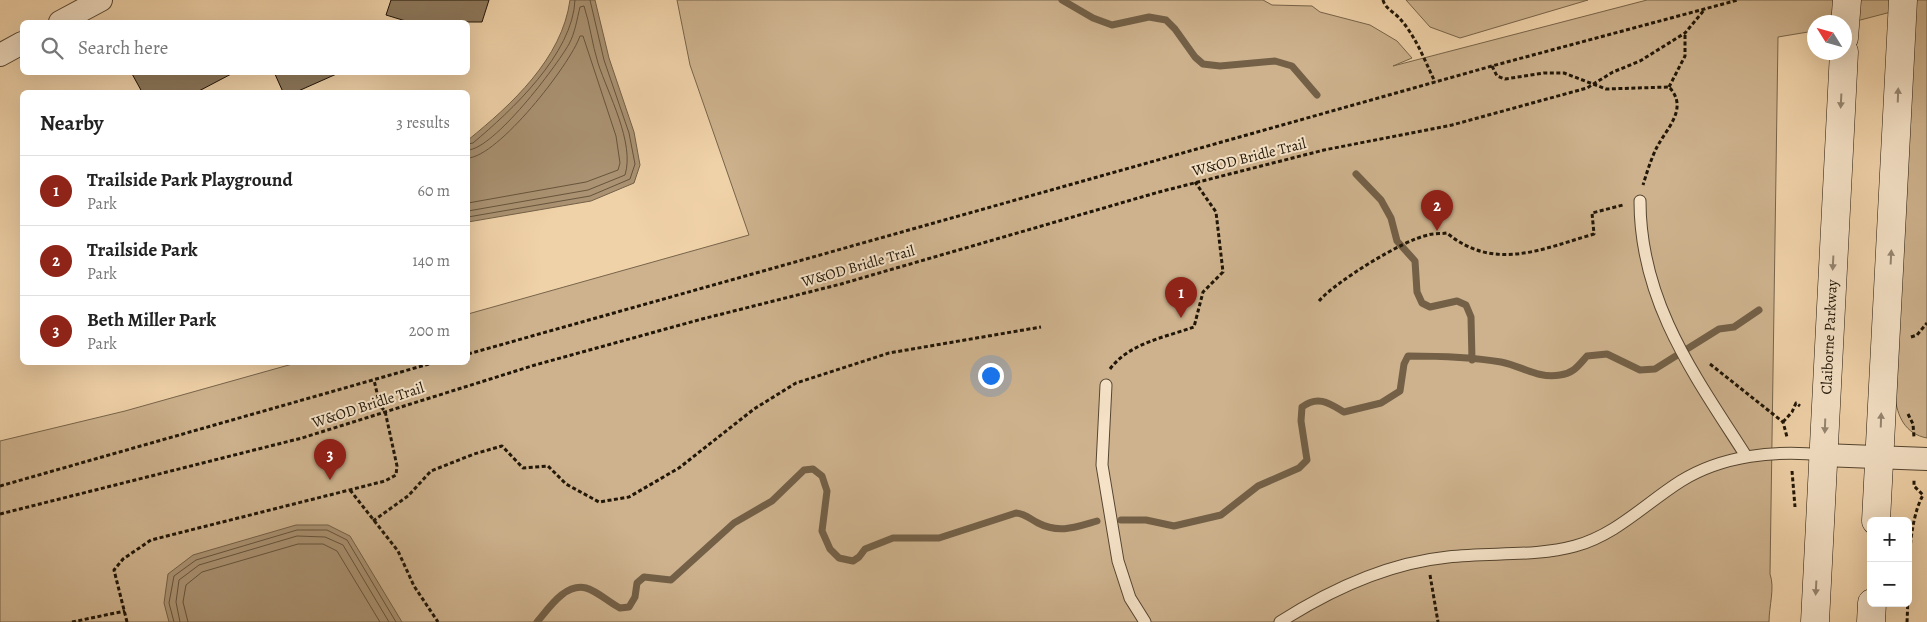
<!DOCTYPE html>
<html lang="en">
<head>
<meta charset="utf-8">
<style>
	:root { --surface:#fff; --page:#f2f2f2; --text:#222; --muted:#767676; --line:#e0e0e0; --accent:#8f2418 }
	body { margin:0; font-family:Alegreya,serif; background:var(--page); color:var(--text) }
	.controls { position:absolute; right:15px; bottom:15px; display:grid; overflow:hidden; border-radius:8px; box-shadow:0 5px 20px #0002 }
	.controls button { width:45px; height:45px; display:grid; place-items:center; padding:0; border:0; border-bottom:1px solid var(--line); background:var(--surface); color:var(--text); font:25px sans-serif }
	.compass { position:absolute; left:1807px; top:15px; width:45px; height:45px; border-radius:50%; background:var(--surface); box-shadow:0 5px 20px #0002; rotate:307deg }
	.you { position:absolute; left:990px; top:375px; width:18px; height:18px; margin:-12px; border:4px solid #fff; border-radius:50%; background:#1a73e8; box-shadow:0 0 0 8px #1a73e833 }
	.badge { display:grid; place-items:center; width:32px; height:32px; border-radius:50%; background:var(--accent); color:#fff; font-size:16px; font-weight:700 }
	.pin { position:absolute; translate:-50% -41px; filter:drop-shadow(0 1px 2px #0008) }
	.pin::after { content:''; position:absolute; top:26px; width:18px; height:15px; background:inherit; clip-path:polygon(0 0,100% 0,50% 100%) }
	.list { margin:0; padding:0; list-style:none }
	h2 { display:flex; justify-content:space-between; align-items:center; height:65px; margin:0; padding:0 20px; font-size:21px }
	h2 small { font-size:16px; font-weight:400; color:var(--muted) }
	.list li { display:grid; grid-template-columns:32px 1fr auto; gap:15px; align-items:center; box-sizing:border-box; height:70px; padding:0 20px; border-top:1px solid var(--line) }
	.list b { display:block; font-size:19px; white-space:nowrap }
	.list p { margin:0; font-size:16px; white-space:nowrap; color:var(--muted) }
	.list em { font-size:16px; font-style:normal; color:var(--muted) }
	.icon { flex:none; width:28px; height:28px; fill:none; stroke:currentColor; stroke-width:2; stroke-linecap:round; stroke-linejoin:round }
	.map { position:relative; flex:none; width:1927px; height:622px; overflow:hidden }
	.search { position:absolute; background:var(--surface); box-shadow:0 5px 20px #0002; left:20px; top:20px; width:450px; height:55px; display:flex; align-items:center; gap:12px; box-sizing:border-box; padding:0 18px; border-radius:8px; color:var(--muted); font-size:19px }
	.panel { position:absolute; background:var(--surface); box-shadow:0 5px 20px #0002; left:20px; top:90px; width:450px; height:275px; border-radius:8px }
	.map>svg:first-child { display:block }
	.green { fill:#cdb28d; stroke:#77644a }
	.water { fill:#aa9272; stroke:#736047 }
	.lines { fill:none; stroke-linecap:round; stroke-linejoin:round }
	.shore { stroke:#66543c; stroke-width:1 }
	.stream { stroke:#736047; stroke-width:7 }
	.building { fill:#8d785b; stroke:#211607 }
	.lane-casing { stroke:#554530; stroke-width:13 }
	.street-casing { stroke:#554530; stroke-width:24 }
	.secondary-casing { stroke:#211607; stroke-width:29 }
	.path { stroke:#211607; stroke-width:3; stroke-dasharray:4 2.5; stroke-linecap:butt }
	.lane { stroke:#f5e2c7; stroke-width:11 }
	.street { stroke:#f5e2c7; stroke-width:22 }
	.secondary { stroke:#f5e2c7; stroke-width:28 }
	.oneway { fill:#968671 }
	.labels { text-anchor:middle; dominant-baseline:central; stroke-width:4; stroke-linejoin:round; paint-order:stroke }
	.street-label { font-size:15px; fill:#211607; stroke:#f5e2c7 }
</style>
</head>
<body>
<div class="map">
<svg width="1927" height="622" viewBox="0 0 1927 622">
	<rect width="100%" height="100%" fill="#f0d2a9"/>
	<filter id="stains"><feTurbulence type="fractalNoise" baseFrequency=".004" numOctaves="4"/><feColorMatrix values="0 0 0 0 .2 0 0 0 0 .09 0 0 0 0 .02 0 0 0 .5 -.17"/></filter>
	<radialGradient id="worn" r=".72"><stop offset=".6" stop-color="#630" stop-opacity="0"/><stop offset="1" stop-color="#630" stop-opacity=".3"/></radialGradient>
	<!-- green -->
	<path class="green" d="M677 0H1263L1272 5 1312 6 1320 12 1370 25 1397 41 1412 58 1393 66 1647 0H1927V438C1905 434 1897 416 1895 396L1914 6 1845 24 1814 22V31L1778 37 1770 574C1775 588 1769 606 1769 622H0V441L125 411 296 363 468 362V314L749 235 690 65Z
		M1406 0H1588L1460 38 1430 27Z"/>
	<!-- water -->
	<path class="water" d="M570 0H595L609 58 634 132 640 165 634 183 591 201 468 222V140C511 105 562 59 570 0Z
		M296 525H328L350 536 402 622H169L164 603 168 574 193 555Z"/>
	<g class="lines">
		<!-- shore -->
		<path class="shore" d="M468 144 473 143C511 111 573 54 575 0
			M468 150C494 149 556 67 569 44 575 33 577 19 580 7L584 6C590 24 592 44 598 63 608 94 635 143 625 175L588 190 468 211
			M468 158C498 157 570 65 580 36H583L616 136 620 163 618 170 586 182 468 203
			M468 217 590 196 630 179 635 164 629 133 604 60 590 0
			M174 622 169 603 174 576 196 560 297 530H327L347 540 396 622
			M180 622 176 602 179 580 199 565 297 536 325 537 343 545 389 622
			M188 622 183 602 186 585 202 572 298 544H323L337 551 380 622"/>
		<!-- stream -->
		<path class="stream" d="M1062 0 1093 18 1112 25 1149 17 1166 20 1175 29 1195 57 1203 64 1220 66 1275 61 1292 66 1317 95
			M1356 174 1381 200 1391 218 1397 241 1415 261 1417 292 1422 303 1430 307 1457 301 1466 305 1471 317 1472 360
			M1121 520H1146L1174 526 1221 515 1258 486 1299 468 1307 460 1301 421 1302 407C1318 395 1329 403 1344 412L1381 403 1400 391 1404 364 1408 356C1439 356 1471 357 1501 362 1522 366 1538 379 1560 375 1574 373 1578 366 1587 356L1607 354 1640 370 1655 369 1719 329 1734 327 1759 310
			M537 622C549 608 565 583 586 588 597 591 610 603 620 608L629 607 635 597 637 583 644 577 671 580 734 523 772 501 804 470 813 469 822 476 827 491 822 531 830 549 839 558 853 561 859 557 865 549 893 538H939L1016 513C1026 514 1030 519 1038 523 1059 534 1076 527 1097 521"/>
	</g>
	<!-- building -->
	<path class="building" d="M391 0H489L482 22H409L386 15Z
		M131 72H235L197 92H142Z
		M274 72H341L296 92H283Z"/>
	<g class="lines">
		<!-- lane casing -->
		<g class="lane-casing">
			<path id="lane" d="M1640 201C1640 302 1695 376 1746 456
				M1106 385 1102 465 1118 561 1130 598 1145 622
				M1280 622C1330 590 1389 563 1448 557 1489 552 1535 557 1575 546 1616 535 1646 503 1681 481 1723 455 1776 450 1823 455"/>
		</g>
		<!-- street casing -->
		<g class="street-casing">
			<path id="street" d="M60 22 101 0
				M0 55 22 43
				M1823 455 1927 459"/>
		</g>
		<!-- secondary casing -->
		<g class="secondary-casing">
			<path id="secondary" d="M1844 38 1847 0
				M1876 521 1903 0
				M1815 622 1844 52
				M1871 622 1872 603"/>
		</g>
		<!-- path -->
		<path class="path" d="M1383 0C1385 9 1396 13 1401 20 1416 37 1425 61 1435 82
			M1492 66 1497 76 1505 79 1544 73H1564L1606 89 1669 87C1689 108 1667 128 1657 147 1651 159 1647 172 1643 185
			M1669 87 1685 56V33
			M1319 301C1335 282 1403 240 1428 235 1434 233 1441 234 1447 233 1494 272 1542 249 1594 234L1592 213 1623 205
			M1911 337 1917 335 1927 323
			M468 354 1492 66 1738 0
			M1710 364 1783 422 1787 437
			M1110 369C1129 343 1166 337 1194 327L1203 292 1223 272 1216 212 1195 182
			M1908 414 1913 424 1914 437
			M1783 422 1792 412 1796 403 1800 406
			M1792 471 1795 507
			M0 486 436 362
			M350 490 398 551 414 586 438 622
			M0 514 302 438 535 365 702 319 841 284 1159 192 1324 150 1452 125 1587 88 1613 72 1640 61 1685 33 1705 9
			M373 521 408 496 431 471 474 454 502 446 523 468 548 466 566 484 599 502 629 497 679 468 754 409 796 383 889 353 1041 327
			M1430 575 1438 622
			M72 622 125 611
			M127 622 114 570 123 559 151 540 385 481 396 475 397 466 385 411 380 406 374 380
			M1907 622C1909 586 1906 526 1923 495L1914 486V480"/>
		<!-- lane -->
		<use href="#lane" class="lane"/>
		<!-- street -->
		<use href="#street" class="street"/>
		<!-- secondary -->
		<use href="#secondary" class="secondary"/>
	</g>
	<!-- one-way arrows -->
	<defs><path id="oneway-solid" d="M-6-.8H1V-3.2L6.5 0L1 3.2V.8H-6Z" transform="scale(1.25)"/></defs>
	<g class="oneway">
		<use href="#oneway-solid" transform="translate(1898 95) rotate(-88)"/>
		<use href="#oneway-solid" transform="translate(1841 101) rotate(93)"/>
		<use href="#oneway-solid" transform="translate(1891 257) rotate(-87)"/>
		<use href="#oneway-solid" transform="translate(1833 263) rotate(93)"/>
		<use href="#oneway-solid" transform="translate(1881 420) rotate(-88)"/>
		<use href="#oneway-solid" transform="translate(1825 426) rotate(92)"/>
		<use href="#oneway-solid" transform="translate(1816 588) rotate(93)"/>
	</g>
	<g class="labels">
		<!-- street labels -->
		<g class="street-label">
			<text transform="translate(1249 157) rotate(-14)">W&amp;OD Bridle Trail</text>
			<text transform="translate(858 266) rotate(-16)">W&amp;OD Bridle Trail</text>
			<text transform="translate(1829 337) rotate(-87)">Claiborne Parkway</text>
			<text transform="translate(368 405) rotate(-18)">W&amp;OD Bridle Trail</text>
		</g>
	</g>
	<rect width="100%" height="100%" filter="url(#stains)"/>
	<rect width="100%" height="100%" fill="url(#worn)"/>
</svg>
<div class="controls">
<button>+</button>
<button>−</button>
</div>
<svg class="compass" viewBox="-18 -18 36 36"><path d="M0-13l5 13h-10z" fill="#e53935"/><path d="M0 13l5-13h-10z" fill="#767676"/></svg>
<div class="you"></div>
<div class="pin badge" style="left:1181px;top:318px">1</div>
<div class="pin badge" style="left:1437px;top:231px">2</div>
<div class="pin badge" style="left:330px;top:480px">3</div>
<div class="search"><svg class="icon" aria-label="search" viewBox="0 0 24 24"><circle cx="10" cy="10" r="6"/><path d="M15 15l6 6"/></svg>Search here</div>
<section class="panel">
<h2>Nearby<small>3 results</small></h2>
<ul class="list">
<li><span class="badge">1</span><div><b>Trailside Park Playground</b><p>Park</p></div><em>60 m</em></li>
<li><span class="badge">2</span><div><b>Trailside Park</b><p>Park</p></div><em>140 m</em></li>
<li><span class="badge">3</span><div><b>Beth Miller Park</b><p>Park</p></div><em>200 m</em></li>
</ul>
</section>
</div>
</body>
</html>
